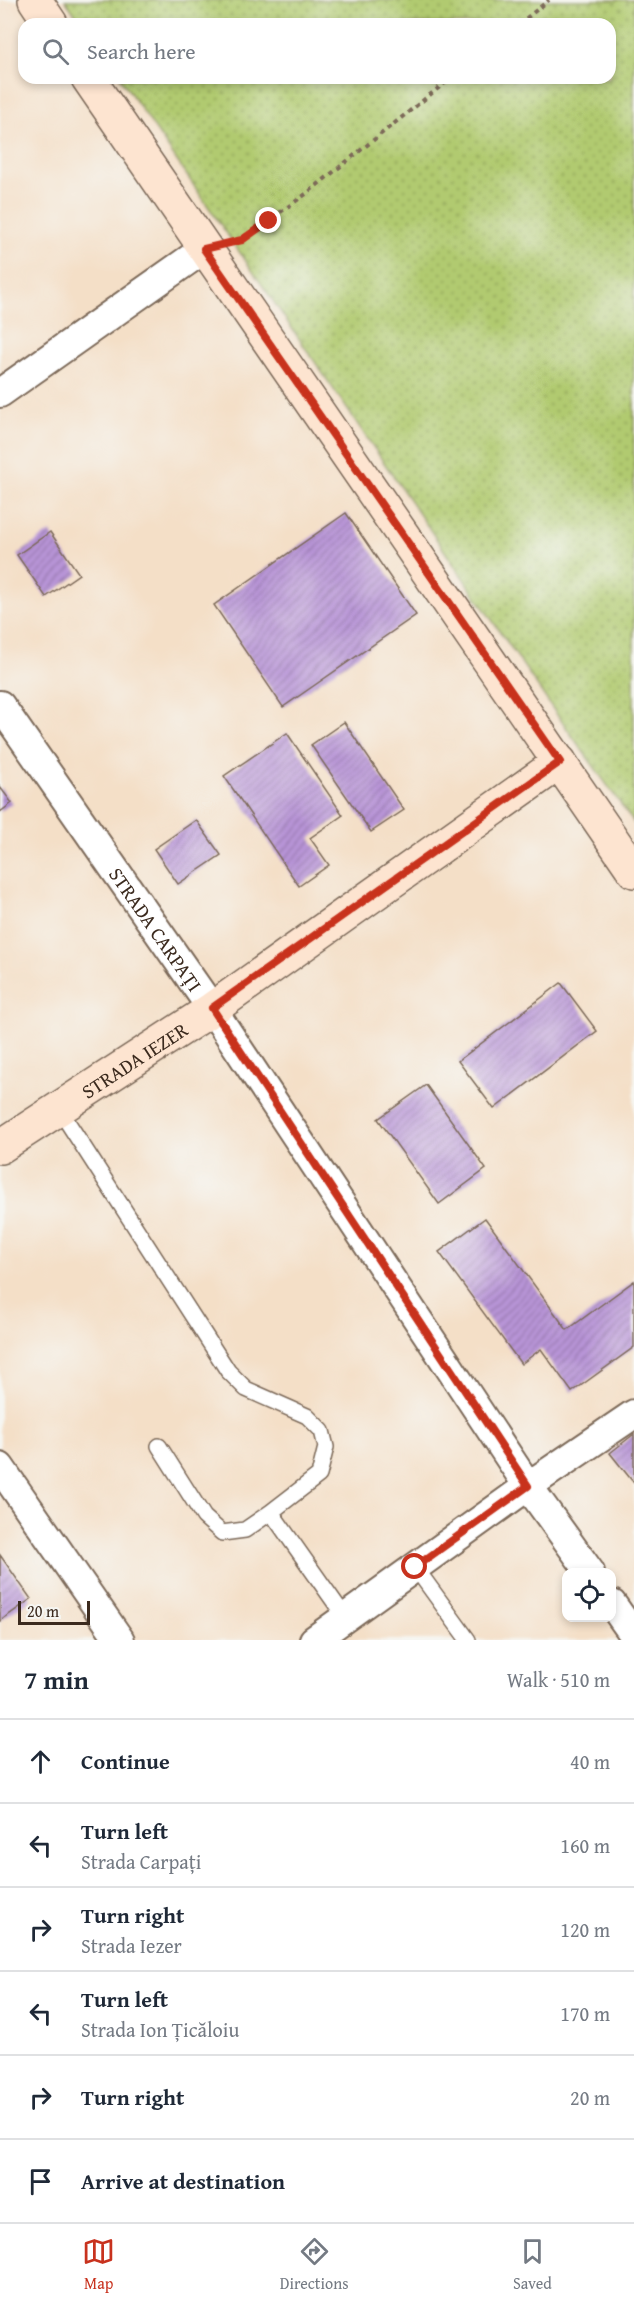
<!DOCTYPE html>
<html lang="en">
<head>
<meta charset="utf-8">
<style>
	:root { --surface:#fff; --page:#f2f2f3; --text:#1f2937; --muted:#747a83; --line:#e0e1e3; --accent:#c8321e }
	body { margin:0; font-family:"Gentium Book Plus",serif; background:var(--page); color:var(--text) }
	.controls { position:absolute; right:18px; bottom:18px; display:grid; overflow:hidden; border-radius:12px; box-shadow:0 3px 9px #0003 }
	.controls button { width:54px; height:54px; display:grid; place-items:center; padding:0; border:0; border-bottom:2px solid var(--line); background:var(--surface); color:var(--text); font:30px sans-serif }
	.scale { position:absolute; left:18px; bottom:15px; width:72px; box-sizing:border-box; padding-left:6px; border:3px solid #3b2a1e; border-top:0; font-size:16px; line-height:21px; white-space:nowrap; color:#3b2a1e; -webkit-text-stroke:4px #f6f6f2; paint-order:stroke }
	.stop { position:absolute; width:18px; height:18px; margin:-14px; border:4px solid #c8321e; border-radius:50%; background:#fff }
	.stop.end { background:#c8321e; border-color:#fff; box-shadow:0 2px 6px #0008 }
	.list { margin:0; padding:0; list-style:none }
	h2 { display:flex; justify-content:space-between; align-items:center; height:78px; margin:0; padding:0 24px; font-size:26px }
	h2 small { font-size:20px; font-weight:400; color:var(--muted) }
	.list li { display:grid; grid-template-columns:39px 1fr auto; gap:18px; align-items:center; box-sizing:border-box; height:84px; padding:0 24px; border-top:2px solid var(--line) }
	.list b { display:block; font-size:22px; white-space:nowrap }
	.list p { margin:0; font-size:20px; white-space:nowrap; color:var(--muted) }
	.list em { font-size:20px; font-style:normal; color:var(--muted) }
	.icon { flex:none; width:33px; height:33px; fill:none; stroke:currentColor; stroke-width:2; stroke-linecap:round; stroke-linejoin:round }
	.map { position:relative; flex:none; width:634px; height:1640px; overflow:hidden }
	.search { position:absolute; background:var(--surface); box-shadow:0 3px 9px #0003; left:18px; right:18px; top:18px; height:66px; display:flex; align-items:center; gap:15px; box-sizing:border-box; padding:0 21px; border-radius:18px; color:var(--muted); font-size:22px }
	.sheet { height:582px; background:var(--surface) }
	nav { display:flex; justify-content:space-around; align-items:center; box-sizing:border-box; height:84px; border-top:2px solid var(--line); background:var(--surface); font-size:16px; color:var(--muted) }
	nav a { display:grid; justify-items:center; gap:3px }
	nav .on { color:var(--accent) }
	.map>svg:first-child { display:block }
	.grass { fill:url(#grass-dots); stroke:#767a46; stroke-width:1.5 }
	.building { fill:url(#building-hatch) }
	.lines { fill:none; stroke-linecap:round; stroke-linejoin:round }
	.lane-casing { stroke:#7c6959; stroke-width:18 }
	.street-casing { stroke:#7c6959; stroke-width:32 }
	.secondary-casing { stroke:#7c6959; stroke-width:36 }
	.path { stroke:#7c6959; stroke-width:4; stroke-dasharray:4.5 4.5; stroke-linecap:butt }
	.lane { stroke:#fff; stroke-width:15 }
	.street { stroke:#fff; stroke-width:28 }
	.secondary { stroke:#fde4d0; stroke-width:33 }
	.route { stroke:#c8321e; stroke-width:8 }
	.labels { text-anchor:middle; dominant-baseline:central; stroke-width:6; stroke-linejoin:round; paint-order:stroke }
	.street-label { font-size:20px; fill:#3b2a1e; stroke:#f6f6f2 }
</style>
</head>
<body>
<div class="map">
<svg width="634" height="1640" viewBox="0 0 634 1640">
	<defs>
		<pattern id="grass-dots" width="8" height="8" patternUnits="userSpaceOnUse" patternTransform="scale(1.5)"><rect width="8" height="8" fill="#b1ca6f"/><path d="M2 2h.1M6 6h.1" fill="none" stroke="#91a45b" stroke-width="1.8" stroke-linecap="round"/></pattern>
		<pattern id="building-hatch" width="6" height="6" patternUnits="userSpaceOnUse" patternTransform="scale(1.5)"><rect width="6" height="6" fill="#b894d7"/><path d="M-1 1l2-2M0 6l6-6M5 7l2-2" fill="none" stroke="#9779ae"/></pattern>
	</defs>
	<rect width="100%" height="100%" fill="#f6f6f2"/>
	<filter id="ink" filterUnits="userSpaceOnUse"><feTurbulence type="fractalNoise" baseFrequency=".0167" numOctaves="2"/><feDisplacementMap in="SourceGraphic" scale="12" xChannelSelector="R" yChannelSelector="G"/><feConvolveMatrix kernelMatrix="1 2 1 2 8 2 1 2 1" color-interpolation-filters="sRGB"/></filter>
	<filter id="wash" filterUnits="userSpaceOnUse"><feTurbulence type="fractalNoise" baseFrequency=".008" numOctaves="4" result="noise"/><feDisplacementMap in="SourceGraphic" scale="24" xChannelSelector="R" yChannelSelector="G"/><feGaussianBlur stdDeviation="1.35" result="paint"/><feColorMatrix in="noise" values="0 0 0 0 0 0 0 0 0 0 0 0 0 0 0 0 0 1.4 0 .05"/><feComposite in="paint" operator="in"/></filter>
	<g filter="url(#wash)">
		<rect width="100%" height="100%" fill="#f4dfc7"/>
		<!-- grass -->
		<path class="grass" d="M65 0H634V823L553 709 120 78H610V24H82Z"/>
		<g id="blocks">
			<!-- building -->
			<path class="building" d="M346 513 416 615 283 707 214 605Z
				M50 532 79 574 46 597 17 555Z
				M344 722 404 810 371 832 311 745Z
				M287 733 343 815 310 838 329 865 299 886 224 776Z
				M0 787 12 803 0 812Z
				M196 820 221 855 178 884 154 849Z
				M561 983 597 1031 494 1109 458 1061Z
				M426 1085 486 1169 439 1204 378 1119Z
				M485 1218 567 1330 634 1281V1347L572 1392 541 1349 521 1364 439 1252Z
				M634 1434V1483L610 1453Z
				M0 1555 31 1599 0 1621Z"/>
		</g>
	</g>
	<g filter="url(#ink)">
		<use href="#blocks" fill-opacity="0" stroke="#7c6959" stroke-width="1.5"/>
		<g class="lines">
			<!-- lane casing -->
			<g class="lane-casing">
				<path id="lane" d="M59 1109 228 1371 246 1389 307 1416 322 1431 326 1447 319 1475 271 1512
					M159 1446 204 1517 222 1533 245 1530 271 1512 345 1617
					M415 1567 468 1640"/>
			</g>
			<!-- street casing -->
			<g class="street-casing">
				<g id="street">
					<path d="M0 393 204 249"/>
					<path id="s1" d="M0 705 212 1009 528 1486 590 1572"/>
					<path d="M0 1467 120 1640"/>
					<path d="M612 1604 634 1635"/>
					<path d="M314 1640 528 1486 634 1414"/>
				</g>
			</g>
			<!-- secondary casing -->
			<g class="secondary-casing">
				<g id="secondary">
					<path d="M35 0 51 24"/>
					<path d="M88 78 634 871"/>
					<path id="s2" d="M0 1147 212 1009 560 762"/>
				</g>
			</g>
			<!-- path -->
			<path class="path" d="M519 24 549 0
				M235 241 242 239 306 194 451 78"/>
			<!-- lane -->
			<use href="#lane" class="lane"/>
			<!-- street -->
			<use href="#street" class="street"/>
			<!-- secondary -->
			<use href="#secondary" class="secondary"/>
		</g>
	</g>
	<g class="lines" filter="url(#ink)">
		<!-- route -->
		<path class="route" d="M269 221 242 240 204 249 560 762 212 1008 528 1486 415 1567"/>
	</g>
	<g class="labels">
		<!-- street labels -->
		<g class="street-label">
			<text stroke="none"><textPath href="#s1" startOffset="273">STRADA CARPAȚI</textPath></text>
			<text stroke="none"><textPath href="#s2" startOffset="160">STRADA IEZER</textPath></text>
		</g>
	</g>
</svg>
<div class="controls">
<button><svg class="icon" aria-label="locate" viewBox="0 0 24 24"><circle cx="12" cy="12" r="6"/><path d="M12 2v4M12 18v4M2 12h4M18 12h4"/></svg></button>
</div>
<div class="scale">20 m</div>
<div class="stop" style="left:415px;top:1567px"></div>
<div class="stop end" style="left:269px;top:221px"></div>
<div class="search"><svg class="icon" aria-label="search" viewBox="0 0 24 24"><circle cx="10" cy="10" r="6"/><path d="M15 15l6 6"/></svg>Search here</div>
</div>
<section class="sheet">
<h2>7 min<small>Walk · 510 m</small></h2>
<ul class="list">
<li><svg class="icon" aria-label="ahead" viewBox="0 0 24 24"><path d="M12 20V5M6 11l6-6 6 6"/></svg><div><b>Continue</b></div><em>40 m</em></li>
<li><svg class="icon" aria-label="left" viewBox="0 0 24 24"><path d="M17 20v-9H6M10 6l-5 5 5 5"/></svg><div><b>Turn left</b><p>Strada Carpați</p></div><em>160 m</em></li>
<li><svg class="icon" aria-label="right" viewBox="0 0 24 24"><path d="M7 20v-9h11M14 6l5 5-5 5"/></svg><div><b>Turn right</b><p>Strada Iezer</p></div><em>120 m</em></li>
<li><svg class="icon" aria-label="left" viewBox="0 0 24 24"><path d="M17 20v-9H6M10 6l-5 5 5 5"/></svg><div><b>Turn left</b><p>Strada Ion Țicăloiu</p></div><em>170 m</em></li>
<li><svg class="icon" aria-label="right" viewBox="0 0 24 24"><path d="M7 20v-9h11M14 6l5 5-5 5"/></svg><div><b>Turn right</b></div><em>20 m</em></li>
<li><svg class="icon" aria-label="arrive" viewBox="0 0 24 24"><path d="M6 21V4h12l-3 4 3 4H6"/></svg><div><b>Arrive at destination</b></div></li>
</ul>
</section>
<nav>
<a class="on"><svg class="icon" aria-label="map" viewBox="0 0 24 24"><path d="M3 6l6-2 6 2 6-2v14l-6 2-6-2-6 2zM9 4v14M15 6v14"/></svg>Map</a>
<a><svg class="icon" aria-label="directions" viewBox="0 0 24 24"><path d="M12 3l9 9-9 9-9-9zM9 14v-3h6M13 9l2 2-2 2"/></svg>Directions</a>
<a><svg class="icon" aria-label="saved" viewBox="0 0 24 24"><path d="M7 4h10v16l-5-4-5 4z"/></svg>Saved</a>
</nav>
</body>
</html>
